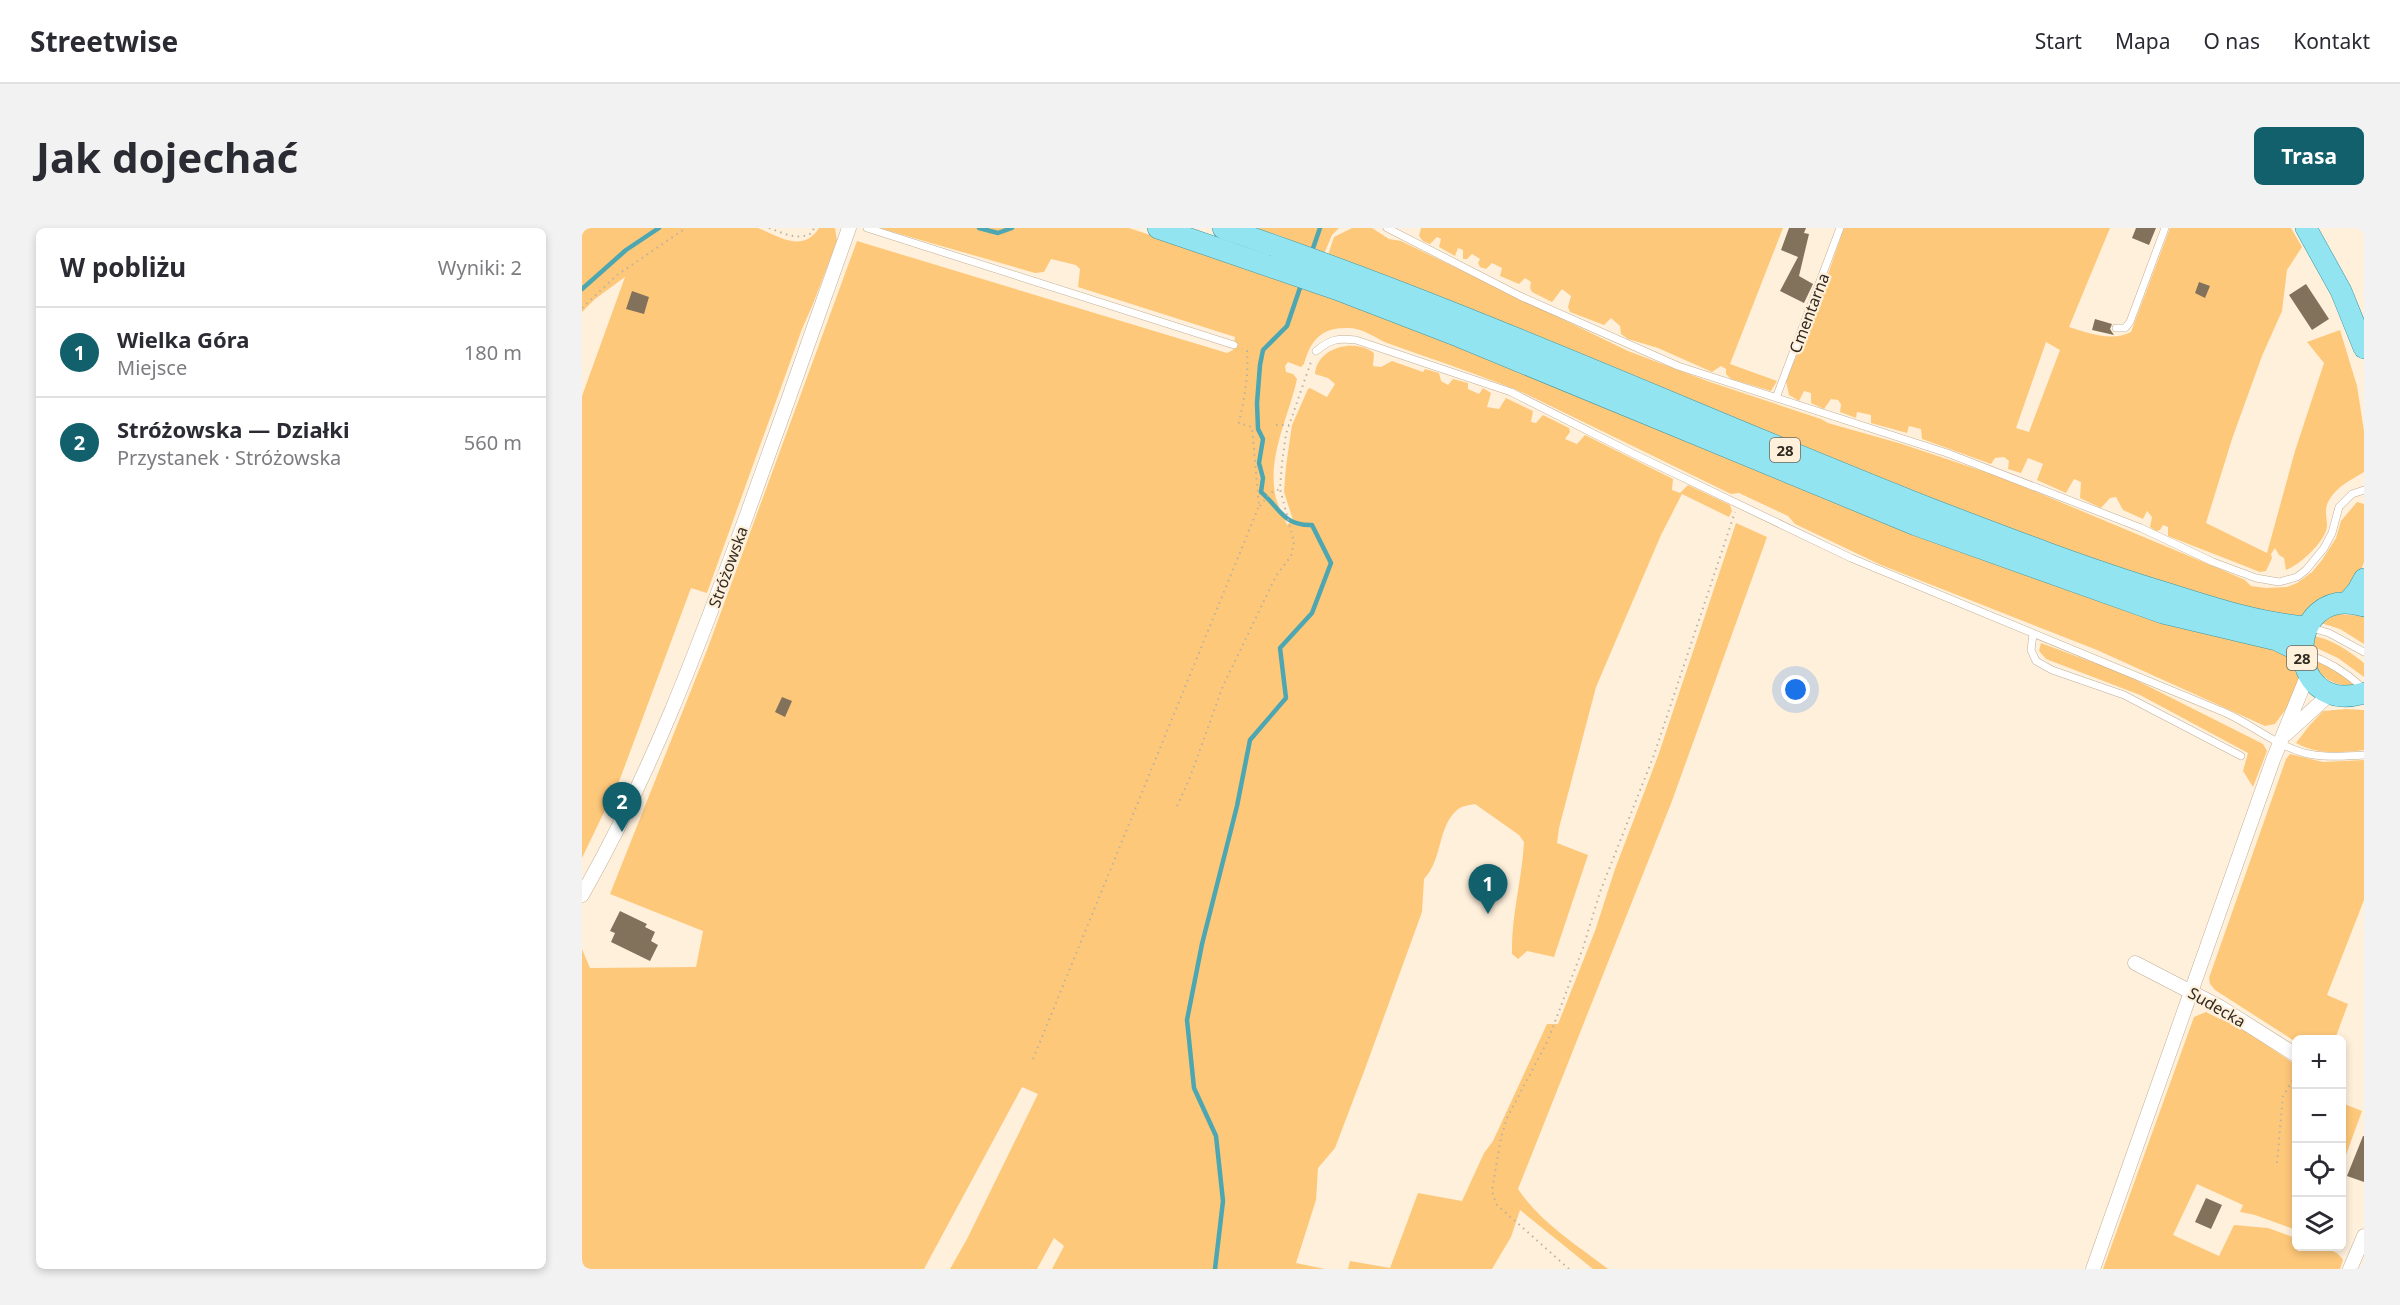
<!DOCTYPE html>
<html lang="pl">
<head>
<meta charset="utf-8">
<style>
	:root { --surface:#fff; --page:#f2f2f3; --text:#2b2b33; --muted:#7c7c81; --line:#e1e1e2; --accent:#12606b }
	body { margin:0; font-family:"Noto Sans",sans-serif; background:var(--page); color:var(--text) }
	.controls { position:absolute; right:18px; bottom:18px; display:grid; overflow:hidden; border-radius:9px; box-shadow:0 3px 9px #0003 }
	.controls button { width:54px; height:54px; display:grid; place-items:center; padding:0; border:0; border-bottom:2px solid var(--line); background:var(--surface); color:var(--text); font:30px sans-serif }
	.you { position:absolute; left:1214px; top:462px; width:21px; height:21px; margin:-15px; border:4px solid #fff; border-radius:50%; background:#1a73e8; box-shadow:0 0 0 9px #1a73e833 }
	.badge { display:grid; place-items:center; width:39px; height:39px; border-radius:50%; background:var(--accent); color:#fff; font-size:20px; font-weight:700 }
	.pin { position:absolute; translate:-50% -50px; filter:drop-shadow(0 2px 3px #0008) }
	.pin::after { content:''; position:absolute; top:32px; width:21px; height:18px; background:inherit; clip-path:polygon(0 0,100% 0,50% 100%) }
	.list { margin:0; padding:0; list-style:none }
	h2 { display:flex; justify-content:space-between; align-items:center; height:78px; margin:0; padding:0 24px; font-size:26px }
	h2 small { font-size:20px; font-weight:400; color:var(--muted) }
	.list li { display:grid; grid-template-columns:39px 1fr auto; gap:18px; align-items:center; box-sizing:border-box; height:90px; padding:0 24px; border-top:2px solid var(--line) }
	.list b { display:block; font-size:22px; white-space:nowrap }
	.list p { margin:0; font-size:20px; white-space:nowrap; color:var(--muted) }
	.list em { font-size:20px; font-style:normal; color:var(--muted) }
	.icon { flex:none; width:33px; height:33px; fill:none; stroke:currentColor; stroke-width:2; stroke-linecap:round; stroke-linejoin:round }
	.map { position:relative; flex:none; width:1782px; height:1041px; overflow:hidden; border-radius:9px }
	header { display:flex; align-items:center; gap:36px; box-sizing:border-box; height:84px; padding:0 30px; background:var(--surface); border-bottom:2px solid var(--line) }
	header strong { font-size:28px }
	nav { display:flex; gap:33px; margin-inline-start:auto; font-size:21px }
	.intro { display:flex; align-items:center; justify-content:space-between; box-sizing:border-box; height:144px; padding:0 36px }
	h1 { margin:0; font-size:42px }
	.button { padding:15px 27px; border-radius:9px; background:var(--accent); color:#fff; font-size:21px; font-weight:700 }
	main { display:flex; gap:36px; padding:0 36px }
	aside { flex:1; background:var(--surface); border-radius:9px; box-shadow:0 3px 9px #0003 }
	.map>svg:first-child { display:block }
	.green { fill:#fec87a; fill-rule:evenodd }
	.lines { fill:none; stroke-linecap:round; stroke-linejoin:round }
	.stream { stroke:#4ca7b2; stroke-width:4.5 }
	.building { fill:#82725c }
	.service-casing { stroke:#c0af97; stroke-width:8 }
	.minor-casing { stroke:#c0af97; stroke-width:15 }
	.primary-casing { stroke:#3f97a1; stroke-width:22 }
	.path { stroke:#bdb1a0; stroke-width:2; stroke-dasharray:1.5 4.5; stroke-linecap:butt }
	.service { stroke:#fff; stroke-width:7 }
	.minor { stroke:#fff; stroke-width:14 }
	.primary { stroke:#91e4f0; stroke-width:21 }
	.labels { text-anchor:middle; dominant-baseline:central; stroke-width:4.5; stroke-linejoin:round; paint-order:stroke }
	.shield { fill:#fff0dc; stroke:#6f6559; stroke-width:1.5 }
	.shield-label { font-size:15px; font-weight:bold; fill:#312a21 }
	.street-label { font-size:16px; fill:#312a21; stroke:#fff0dc }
</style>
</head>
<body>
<header>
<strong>Streetwise</strong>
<nav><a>Start</a><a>Mapa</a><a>O nas</a><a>Kontakt</a></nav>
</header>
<div class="intro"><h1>Jak dojechać</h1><a class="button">Trasa</a></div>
<main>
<aside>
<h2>W pobliżu<small>Wyniki: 2</small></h2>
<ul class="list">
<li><span class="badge">1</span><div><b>Wielka Góra</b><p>Miejsce</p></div><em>180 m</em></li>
<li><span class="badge">2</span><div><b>Stróżowska — Działki</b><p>Przystanek · Stróżowska</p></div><em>560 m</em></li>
</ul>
</aside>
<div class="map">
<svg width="1782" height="1041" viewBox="0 0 1782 1041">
	<rect width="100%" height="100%" fill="#fff0dc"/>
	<!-- green -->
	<path class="green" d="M0 0H176C198 9 221 25 237 0H253L255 13 231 76 220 101 125 365 109 360 38 551 0 630V168L43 49 13 71 0 84Z
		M297 0H547L635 29 837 102 1147 230 1688 416 1712 432C1724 459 1708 475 1693 496L1683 498 1515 422 1299 337 1213 296 1206 288 1157 265 1149 266 944 166C899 147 852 132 805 115 793 110 781 100 767 100 740 99 729 111 722 136L719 139 706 134 703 138 704 144 711 146 715 151C707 188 686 226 693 266 695 276 701 287 705 297L711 292 702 264 704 238 710 197 726 161 728 160 745 169 753 156 746 150 733 146C735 119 773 110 792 125L791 138 799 139 810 133 841 144 843 141 857 145 859 153 866 157 871 151 886 155V161L897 166 901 160 909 165 905 179 917 181 924 170 951 183 949 194 954 195 961 187 987 200 988 204 983 211 995 216 1003 207 1091 251 1090 262 1098 265 1106 257 1148 277 1150 283 1147 289 1100 266 1079 307 1014 459 977 600 975 615 1006 627 972 729 945 723 936 731 930 726C929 688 940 652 942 614L937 607 893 576C888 577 879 578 875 582 855 600 861 631 842 651L840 684 783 841 753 920 736 940 734 972 714 1035 743 1041H470L482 1018 472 1010 455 1041H368L385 1011 456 866 440 859 342 1041H0V721L8 740 114 739 121 703 28 666 125 422 275 13 645 125 651 122 653 109 496 59 498 41 494 37 469 31 462 44 453 45Z
		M669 0H757L750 7 742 26 696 7Z
		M770 0H790L807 11 819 13 1046 123 1128 154 1239 191 1246 195 1320 216 1421 250 1638 341 1663 352 1669 358 1684 360 1705 359 1715 355 1730 344 1740 332 1754 310 1759 293 1775 274 1782 276V334L1776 351 1767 363 1723 389 1708 393 1539 342 1298 252 746 27 752 9Z
		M839 0H1201L1148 136 1195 153 1189 163 1149 151 1144 146V141L1139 138 1130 144 1076 120 1046 111 1039 106 1038 98 1029 90 1022 97 988 84 986 79 989 68 980 61 970 74 950 64 948 60 949 54 943 50 937 56 918 48 920 40 910 35 904 41 898 39 896 35 898 31 890 26 885 31H881V22L876 20 873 28 857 19 859 11 855 9 848 16 841 13 837 8Z
		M1262 0H1528L1487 99C1506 105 1530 114 1549 104L1588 0H1709L1720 19 1705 42 1700 83 1680 128 1650 211 1624 295 1685 325 1713 223 1742 135 1725 114 1758 102 1775 158 1782 203V244C1767 253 1754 259 1746 274 1742 283 1745 289 1745 298 1744 313 1718 337 1704 342L1702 330 1697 327 1693 320 1689 326 1690 330 1684 343 1678 344 1586 308V299L1581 297 1578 302 1574 303 1568 299 1570 289 1565 283 1561 291 1541 282 1534 269 1528 270 1519 280 1498 270 1499 254 1492 251 1484 265 1455 252 1461 236 1446 230 1439 245 1426 241 1427 233 1422 229 1413 230 1409 236 1340 211 1339 201 1327 198 1325 205 1289 195V187L1275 184 1274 190 1258 184 1259 176 1256 172 1249 171 1242 181 1229 175V165L1222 163 1217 173 1207 167 1204 153 1235 78ZM1464 114 1478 122 1447 204 1434 200Z
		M1154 295 1185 309 1090 573 936 961C960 996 994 1016 1026 1041H1011L938 982 929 1009 910 1041H766L768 1033 808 1040 836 965 880 973 902 925 911 913 965 796H976L1013 703 1033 641 1076 528Z
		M1754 386 1782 388V416L1758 401 1739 395Z
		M1731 408C1750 411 1767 423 1782 435V449L1756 430 1728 417Z
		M1459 415 1542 446 1681 516 1685 523 1671 559 1661 543 1666 525 1558 467 1464 431 1457 423Z
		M1734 432 1760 447 1774 458C1754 458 1744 453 1731 437Z
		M1764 481 1782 482V522C1758 525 1736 527 1714 515L1727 498 1741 483Z
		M1708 526 1741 534 1782 532V672L1745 767 1766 776 1753 811 1714 812V814L1633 762 1628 756 1627 750 1704 531Z
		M1624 784 1638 791 1640 787 1714 837V1002L1673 987 1658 984 1661 977 1615 956 1591 1007 1637 1028 1652 997 1686 1000 1714 1010V1018C1729 1019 1754 1018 1761 1032L1758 1041H1521L1612 789Z
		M1760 875 1780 883 1760 938Z"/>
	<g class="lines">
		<!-- stream -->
		<path class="stream" d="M397 0 416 5 430 0
			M729 26 738 0
			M0 61 44 22 77 0
			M633 1041 641 973 634 908 612 860 605 792 620 716 655 578 668 512 704 470 698 420 730 385 749 335 730 297C701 298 698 280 679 264L681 250 677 235 681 211 676 201 675 175 678 137 681 122 705 98 720 54"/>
	</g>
	<!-- building -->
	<path class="building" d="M1207 0H1224L1222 5 1227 6 1217 48 1231 56 1222 75 1198 63 1216 29 1199 22Z
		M1554 0H1574L1567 17 1550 10Z
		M1617 54 1628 58 1623 70 1613 65Z
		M1724 56 1747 91 1730 102 1707 67Z
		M50 63 67 69 62 86 44 81Z
		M1513 91 1530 96 1528 101 1532 107 1510 102Z
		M200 469 210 473 203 489 193 484Z
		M38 683 65 696 63 699 73 704 69 713 76 717 68 733 29 714 33 705 28 703Z
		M1781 908H1782V954L1765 948Z
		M1624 970 1640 977 1629 1001 1613 994Z"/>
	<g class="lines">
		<!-- service casing -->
		<g class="service-casing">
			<path id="service" d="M285 0 652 117
				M805 0 938 68 1096 138 1365 225 1559 300 1631 334 1674 350 1697 354 1715 349 1724 342 1742 320 1750 305 1757 279 1770 266 1782 262
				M1534 100H1543L1548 94 1583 0
				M734 123C749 111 755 110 774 112L929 164 1054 227 1269 330 1644 485C1670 497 1694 517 1722 525 1742 530 1762 528 1782 527
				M1194 170 1258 0
				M1730 400 1747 405 1782 424
				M1451 406 1449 422 1454 433 1470 442 1542 467 1659 528
				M1725 426C1746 433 1765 445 1781 460"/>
		</g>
		<!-- minor casing -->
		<g class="minor-casing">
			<path id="minor" d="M1704 506 1749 465
				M0 667C68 548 116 420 163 292 198 195 233 97 267 0
				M1553 735 1638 779 1714 827
				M1511 1041 1691 532 1726 446
				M1768 1041 1782 1008"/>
		</g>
		<!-- primary casing -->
		<g class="primary-casing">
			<path id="primary" d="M576 0 754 61 876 108 1334 297 1581 385 1695 412 1719 424
				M641 0C882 81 1113 188 1349 281 1427 311 1505 341 1584 365 1631 380 1677 395 1725 399
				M1724 0 1759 63 1782 120
				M1765 375 1776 362 1782 351
				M1782 378C1701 353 1700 490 1782 465"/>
		</g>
		<!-- path -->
		<path class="path" d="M187 0C201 5 215 13 230 5L232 0
			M0 80 35 47 104 0
			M694 197H707
			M678 278 688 265 698 261
			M595 578 607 552 641 458 694 348 709 328 712 314 698 261 700 235 704 206 730 131
			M451 831 677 278 670 199 657 195C662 171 667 147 665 123L660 121
			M1695 935 1701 868 1714 847
			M987 1041 914 976 910 962 919 910 925 890 966 812 1001 720 1018 664 1072 527 1153 284"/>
		<!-- service -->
		<use href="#service" class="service"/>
		<!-- minor -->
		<use href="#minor" class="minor"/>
		<!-- primary -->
		<use href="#primary" class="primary"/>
	</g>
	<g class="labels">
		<!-- shield labels -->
		<g class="shield">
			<rect x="1188" y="210" width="30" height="24" rx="4.5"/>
			<rect x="1705" y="418" width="30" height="24" rx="4.5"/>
		</g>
		<g class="shield-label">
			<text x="1203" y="222">28</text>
			<text x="1720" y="430">28</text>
		</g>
		<!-- street labels -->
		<g class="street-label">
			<text transform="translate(1227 85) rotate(-69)">Cmentarna</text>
			<text transform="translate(146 339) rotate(-70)">Stróżowska</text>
			<text transform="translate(1635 779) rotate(30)">Sudecka</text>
		</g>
	</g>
</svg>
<div class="controls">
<button>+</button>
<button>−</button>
<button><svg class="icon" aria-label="locate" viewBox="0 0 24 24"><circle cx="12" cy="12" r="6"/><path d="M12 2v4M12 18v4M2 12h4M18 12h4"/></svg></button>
<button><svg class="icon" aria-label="layers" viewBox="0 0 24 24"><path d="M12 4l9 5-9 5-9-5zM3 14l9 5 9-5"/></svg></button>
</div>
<div class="you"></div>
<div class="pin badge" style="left:906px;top:686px">1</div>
<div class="pin badge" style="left:40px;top:604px">2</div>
</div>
</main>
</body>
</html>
